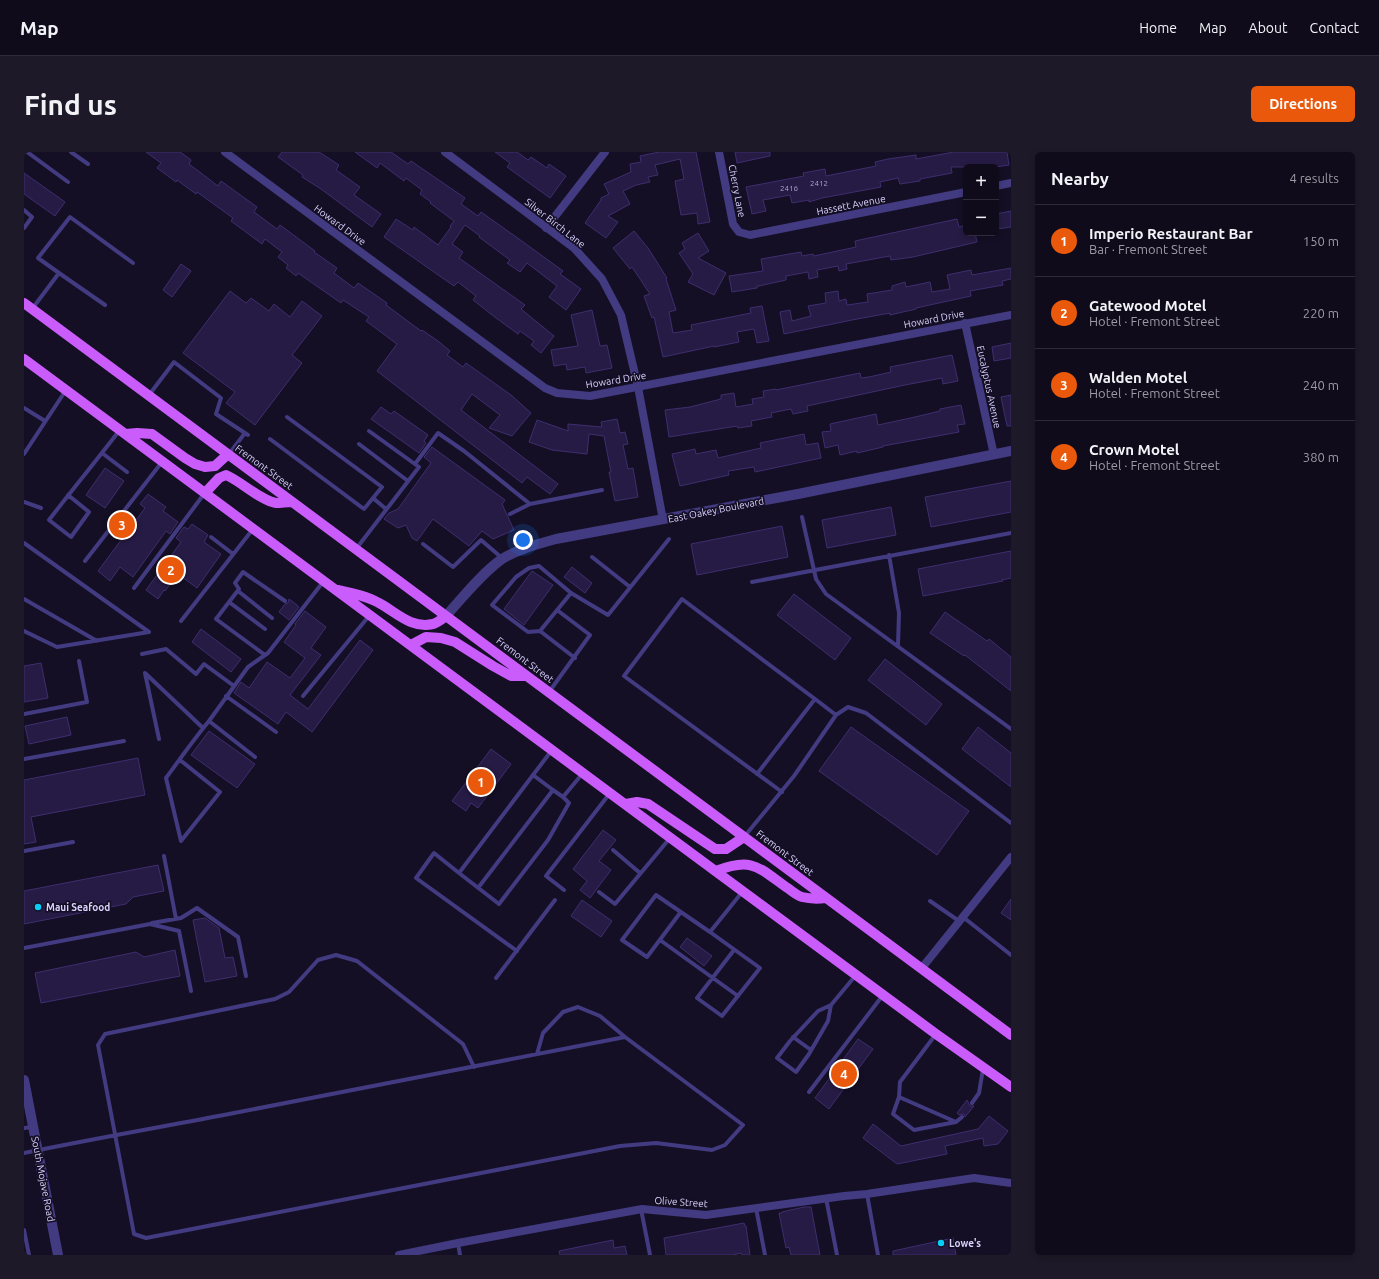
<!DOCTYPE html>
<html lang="en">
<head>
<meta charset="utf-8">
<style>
	:root { --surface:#0f0b1b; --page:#1d1928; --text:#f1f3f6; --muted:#9b9ba3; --line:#2f2b3a; --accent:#ea580c }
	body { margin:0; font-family:Ubuntu,sans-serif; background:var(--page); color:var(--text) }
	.controls { position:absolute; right:12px; top:12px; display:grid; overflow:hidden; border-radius:6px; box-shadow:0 2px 6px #0003 }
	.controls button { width:36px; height:36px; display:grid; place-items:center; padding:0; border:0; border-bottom:1px solid var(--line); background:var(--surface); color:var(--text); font:20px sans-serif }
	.you { position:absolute; left:499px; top:388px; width:14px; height:14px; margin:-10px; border:3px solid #fff; border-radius:50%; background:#1a73e8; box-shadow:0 0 0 6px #1a73e833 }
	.badge { display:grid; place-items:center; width:26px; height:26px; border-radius:50%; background:var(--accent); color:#fff; font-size:13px; font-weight:700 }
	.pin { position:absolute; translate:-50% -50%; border:2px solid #fff; box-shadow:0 1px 4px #0006 }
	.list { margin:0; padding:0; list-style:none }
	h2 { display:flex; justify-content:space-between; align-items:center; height:52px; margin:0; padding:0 16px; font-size:17px }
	h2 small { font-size:13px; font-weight:400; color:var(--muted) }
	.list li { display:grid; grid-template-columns:26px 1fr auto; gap:12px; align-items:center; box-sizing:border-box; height:72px; padding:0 16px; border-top:1px solid var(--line) }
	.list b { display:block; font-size:15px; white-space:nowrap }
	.list p { margin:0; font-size:13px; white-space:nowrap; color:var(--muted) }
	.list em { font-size:13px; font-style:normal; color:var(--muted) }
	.map { position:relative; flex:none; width:987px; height:1103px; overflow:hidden; border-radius:6px }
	header { display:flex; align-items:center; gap:24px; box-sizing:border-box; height:56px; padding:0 20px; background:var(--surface); border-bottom:1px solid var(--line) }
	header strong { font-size:19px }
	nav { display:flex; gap:22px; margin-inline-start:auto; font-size:14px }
	.intro { display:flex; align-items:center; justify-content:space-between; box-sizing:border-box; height:96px; padding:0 24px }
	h1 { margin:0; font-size:28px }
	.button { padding:10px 18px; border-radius:6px; background:var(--accent); color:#fff; font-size:14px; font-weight:700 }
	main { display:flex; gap:24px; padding:0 24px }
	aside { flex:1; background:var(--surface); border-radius:6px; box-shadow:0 2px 6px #0003 }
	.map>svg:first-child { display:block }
	.building { fill:#261b44; stroke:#3f2e6f }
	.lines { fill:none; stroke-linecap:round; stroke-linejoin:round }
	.service { stroke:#423b81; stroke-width:4 }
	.minor { stroke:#423b81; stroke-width:8 }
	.tertiary { stroke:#423b81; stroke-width:10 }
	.primary { stroke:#ca5cfb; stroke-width:10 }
	.poi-dot { fill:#06cef6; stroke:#140f24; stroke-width:1.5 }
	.labels { text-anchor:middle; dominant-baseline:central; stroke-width:3.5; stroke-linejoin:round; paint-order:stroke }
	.number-label { font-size:8px; fill:#ada4d0 }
	.street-label { font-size:10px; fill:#dad2fe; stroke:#140f24 }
	.poi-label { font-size:10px; font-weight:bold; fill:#dad2fe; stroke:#140f24; text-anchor:start }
</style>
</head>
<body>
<header>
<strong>Map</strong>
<nav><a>Home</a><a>Map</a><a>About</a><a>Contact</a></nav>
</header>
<div class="intro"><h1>Find us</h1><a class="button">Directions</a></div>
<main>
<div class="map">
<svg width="987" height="1103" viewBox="0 0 987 1103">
	<rect width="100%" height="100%" fill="#140f24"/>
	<!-- building -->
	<path class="building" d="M122 0H156L167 8 165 12 194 34 197 29 233 55 230 60 253 77 256 73 291 99 290 100 313 116 310 121 330 136 334 131 363 151 362 153 397 179 398 178 414 189 426 199 423 203 439 215 442 211 487 243 507 261 488 284 465 276 476 263 448 242 437 258 534 332 526 342 503 325 498 331 353 219 373 192 342 169 345 165 319 148 317 151 274 121 272 124 262 116 264 113 254 105 258 100 241 87 238 92 207 69 209 66 173 40 172 42 153 28 152 30 133 16 137 11Z
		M258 0H295L315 13 312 18 336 35 330 43 357 62 348 75 297 37 278 25 279 23 254 5Z
		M331 0H367L384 12 387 9 441 46 437 52 454 64 457 60 495 87 539 119 536 122 557 137 542 158 525 145 533 134 503 111 496 120 483 111 486 108 455 85 456 84 441 73 428 92 439 100 435 106 501 153 497 157 530 184 517 201 507 193 510 189 496 179 494 182 472 166 449 148 452 144 434 130 430 134 360 85 372 67 389 78 390 75 414 93 427 75 426 74 430 69 406 51 407 50 396 42 398 38 382 26 380 29 356 11 353 16Z
		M471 0H493L504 8 507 5 523 16 525 12 542 24 526 46 483 15 486 11Z
		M635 0H672L686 70 674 72 673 61 657 63 651 29 660 27 656 7 631 13 634 23 624 25 626 30 612 33 599 39 606 52 584 64 594 70 582 86 561 71 577 48V46L585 42 580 32 607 20 606 12 617 10 616 4Z
		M711 0H746V4L713 11Z
		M930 0H983L985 13 972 15H965L964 13 955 15H927L928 21 896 27V29L876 32 874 26 856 30 857 35 798 46 785 50V48L768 51 766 43 739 48 742 59 728 62 722 35 780 24 779 21 801 17 802 24 852 14 851 10 864 7 892 3V7Z
		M0 21 41 50 31 64 0 42Z
		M987 59V75L973 77 972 62Z
		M933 67 935 75 942 73V81H951L953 90 889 105 867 108 866 104 822 112 823 117 815 119 814 114 793 118 794 125 785 127 784 120 762 124V128L735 134H733V136L708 140 705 124 739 119 737 107 777 100 778 104 789 102 790 104 832 95 831 89Z
		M610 79 624 96 643 126 642 127 652 158 645 160 649 181 668 178 667 173 727 161 726 156 738 154 745 189 733 191 730 177 713 180 715 190 690 195V194L639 205 630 165 628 166 620 144 626 142 608 115 606 117 589 96Z
		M674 81 685 99 674 106 702 121 690 143 664 130 669 122 655 101 661 97 658 91Z
		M157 112 167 119 148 145 139 138Z
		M987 116V127L978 129 979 133 946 139 947 144 892 156V157L866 163V161L833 167 760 182 756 160 766 158 768 169 787 164 784 154 802 151 801 141 814 139 815 149 822 147 823 153 844 150 843 142 868 138V134L881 130 882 135 906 130 908 140 926 137 923 123 947 118 948 123Z
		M206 139 222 151 227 146 245 159 250 152 266 165 278 149 298 164 268 203 278 211 231 273 202 251 211 240 159 201Z
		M568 158 576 194 583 193 588 216 562 221 561 215 543 218 542 212 530 214 527 198 554 194 547 163Z
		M987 191V206L970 209 968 195Z
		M928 203 934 229 919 232 918 226 881 233 783 254 784 259 769 262 767 257 747 261 748 265 727 269 728 274 714 276 713 274 645 285 641 258 666 255 697 247V243L710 241 712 255 729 252 728 247 740 245 739 239 752 237V238L836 221 837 226 845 225 867 220 866 215Z
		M987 243V274H983L977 245Z
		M937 253 941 272 933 273 935 280 859 294V295L833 301V299L816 303 814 293 801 296 798 280 807 279 806 272 852 262 854 273 891 265 916 259V257Z
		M357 255 367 262 370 259 404 283 400 289 402 291 395 301 347 267Z
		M593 267 596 281 601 280 604 292 599 293 604 317 609 316 614 345 591 349 585 320H587L580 284 565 282 563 302 528 298 505 290 513 268 544 279V272L578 275 577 270Z
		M780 282 782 293 794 291 797 306 731 320 730 315 704 319 705 323 656 334 648 302 671 297 672 302 692 298 694 306 737 296 736 291Z
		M408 295 481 348 478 352 490 378 469 387 458 379 445 394 409 367 393 389 388 386 382 373 374 376 360 367 365 361 374 357 407 311 400 305Z
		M81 316 100 329 81 356 62 343Z
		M987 329V360L907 375 901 345Z
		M124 342 142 355 139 359 154 370 146 382 142 379 109 425 96 415 86 429 74 419 121 356 116 352Z
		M867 355 872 383 803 396 798 368Z
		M168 372 184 383 180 390 197 402 173 436 154 422 141 439 140 438 134 447 122 438 157 390 152 386 160 375 164 377Z
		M758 374 764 405 673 423 667 392Z
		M987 399V426L978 428 979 429 899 444 894 417Z
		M548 415 568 431 561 441 540 425Z
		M508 419 529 433 500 473 480 457Z
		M770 442 827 486 811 508 753 463Z
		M265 447 273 453V454L275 455 265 468 255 460 261 452 264 451Z
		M281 459 302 475 287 496 297 503 266 543 284 557 336 488 349 498 288 580 262 560 254 572 210 541 217 530 225 536 243 510 266 526 281 506 260 490 272 473 271 472Z
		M921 460 963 489 965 487 987 505V539L941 503 940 504 906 481Z
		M177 477 217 507 207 520 168 490Z
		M861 507 918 552 902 573 844 528Z
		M17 511 24 546 0 550V514Z
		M43 565 47 583 5 592 1 574Z
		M827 575 945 659 913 703 795 619Z
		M954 575 987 601V635L938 597Z
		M185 579 231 612 213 636 167 603Z
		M467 597 487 612 454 656 447 651 442 659 428 649Z
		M114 606 121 643 7 665 12 690 0 692V628Z
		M579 678 592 688 575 709 587 718 566 746 556 738 563 729 549 717Z
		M134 713 140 739 109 745 102 752 0 772V739Z
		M987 747V768L977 761Z
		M558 748 588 769 577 785 547 764Z
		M181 766 195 776 201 806 209 805 213 824 181 830 169 768Z
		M663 786 688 804 680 814 656 795Z
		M151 798 156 824 17 851 11 821 112 800 120 805Z
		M834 887 849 897 805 957 791 946Z
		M943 948 946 954H950L941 965 940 962 935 963 933 961Z
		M965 964 984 979 974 992 960 994 959 986 921 994 923 1002 873 1012 839 986 849 972 877 994 954 977Z
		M780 1055H787L796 1103H767L765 1095 762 1096 755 1061H758V1060Z
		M720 1071 721 1074H722L726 1103H718L717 1101 709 1103H642L640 1086Z
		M929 1086 932 1103H869V1099Z
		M589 1088 590 1096 601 1094 603 1103H536L535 1099Z"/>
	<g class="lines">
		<!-- service -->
		<path class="service" d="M3 0 44 30
			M47 0 64 12
			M0 58 8 65 0 76
			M35 121 14 106 46 65 109 111
			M8 157 35 121 81 153
			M125 243 150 210 197 246 192 262 224 283
			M0 256 21 269
			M263 265 358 335 349 346
			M246 287 340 357 349 346 362 357
			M335 292 384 329
			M78 301 103 320
			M0 302 42 238
			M205 302 221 281
			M391 312 414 281 440 299 506 352
			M44 343 65 360 47 385 25 368C48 338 72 309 95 279
			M0 350 17 356
			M486 362 506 352 578 338
			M778 365 792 427 802 442 987 577
			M187 385 209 402
			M0 391 125 480 33 495 0 479
			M399 392 429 415 457 388 478 406
			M332 397 395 315 345 279
			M865 403 875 461 874 493
			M568 405 606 435
			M61 409 138 310
			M728 430 987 381
			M110 436 180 342
			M214 439 248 466
			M547 441 516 479 504 480 468 453 492 425 505 416 515 414 547 441 584 463 645 387
			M0 447 73 489
			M205 450 241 477
			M157 469 229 377
			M516 479 551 506
			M118 502 142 497 172 522 180 512 210 534
			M241 503 192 467 215 437 211 431 219 420 261 449
			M525 540 566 483 533 458
			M202 544 252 580
			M279 544 345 464
			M791 547 812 563
			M0 562 63 550 55 509
			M185 569 231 605
			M135 587 121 521 179 576
			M0 607 100 589
			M156 608 196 640 157 689 142 626C156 607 170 587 185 569L224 515 244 501 299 430
			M733 622 791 547 658 447 600 524 758 640
			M509 623 528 598
			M539 645 559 621
			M720 685 770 624 812 563 824 555 842 561 987 671
			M589 698 616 721
			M0 699 49 690
			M140 704 152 767
			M435 721 410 701 392 726 493 799
			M454 736 529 638 539 645 545 651 524 688 475 752 435 721 509 623 529 638
			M540 738 522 724 586 641
			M575 740 591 752 646 686
			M906 749 935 769
			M656 761 623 805 598 788 632 743 686 780 719 739
			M939 765 987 803
			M128 771 157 766 173 756 214 785 222 824
			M686 780 736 816 698 864 673 846 710 798
			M636 788 714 844
			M0 796 126 772 155 779 167 839
			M472 826 531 748
			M807 853 804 869 785 902 772 920 753 906 766 889 794 859 807 853 832 823
			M769 885 787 898
			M513 902 519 881 539 860 554 855 576 864 601 885
			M785 940 859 843
			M875 945 932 970 890 978 869 962 875 945 876 930 912 882
			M948 951 955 941 959 917
			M932 970 938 965
			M0 976 9 975
			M0 1001C68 987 137 975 205 962 337 936 469 911 601 885L719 973 701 993 688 998 632 991 596 994 122 1086 110 1082 74 893 81 882 251 847 265 840 294 808 312 803 333 809 439 892 450 915
			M843 1042 854 1103
			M802 1046 813 1103
			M732 1056 741 1103
			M617 1057 626 1103
			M0 1078 5 1103
			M434 1091 436 1103"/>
		<!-- minor -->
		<path class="minor" d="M201 0 521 236 533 241 566 244 987 163
			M421 0 550 96 578 127 597 163 614 235 639 368
			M695 0 709 72 715 80 726 83 942 40
			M972 34 987 31
			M522 76 581 0
			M941 171 970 303
			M897 817 987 705
			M375 1103 434 1091 618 1057 682 1063 820 1044 843 1042 950 1026 987 1031"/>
		<!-- tertiary -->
		<path class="tertiary" d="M422 464C437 447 459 420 478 407 494 397 514 392 532 387L774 342 987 299
			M0 928 34 1103"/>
		<!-- primary -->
		<path class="primary" d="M0 151 987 883
			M0 207C303 433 608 657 912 882L987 935
			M102 282 113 281 128 282 161 306 171 312 181 315 191 314 203 303
			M181 341 195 326 202 323C218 330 236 348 252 351 257 351 263 350 268 350
			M314 438C328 441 343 444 355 451 372 460 387 477 409 472 413 471 418 467 422 464
			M387 493 402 485 417 486 431 490 469 514 487 524H502
			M602 652 613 650 624 652 691 697H702L720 685
			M692 719C728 705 734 715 762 735 767 738 772 743 778 745 786 747 794 747 802 746"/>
	</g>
	<!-- markers -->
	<g class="poi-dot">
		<circle cx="14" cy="755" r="4"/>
		<circle cx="917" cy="1091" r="4"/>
	</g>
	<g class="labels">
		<!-- number labels -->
		<g class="number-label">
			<text x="795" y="31">2412</text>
			<text x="765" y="36">2416</text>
		</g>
		<!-- street labels -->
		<g class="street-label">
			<text transform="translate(713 39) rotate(79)">Cherry Lane</text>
			<text transform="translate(827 53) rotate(-11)">Hassett Avenue</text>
			<text transform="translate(531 71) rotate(38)">Silver Birch Lane</text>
			<text transform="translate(316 73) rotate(36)">Howard Drive</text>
			<text transform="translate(910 167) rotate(-11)">Howard Drive</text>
			<text transform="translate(592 228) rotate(-9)">Howard Drive</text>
			<text transform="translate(965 235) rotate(78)">Eucalyptus Avenue</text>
			<text transform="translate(240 315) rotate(36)">Fremont Street</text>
			<text transform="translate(692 358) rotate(-11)">East Oakey Boulevard</text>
			<text transform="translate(501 508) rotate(37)">Fremont Street</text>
			<text transform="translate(761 701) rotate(37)">Fremont Street</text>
			<text transform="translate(19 1027) rotate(79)">South Mojave Road</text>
			<text transform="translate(657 1050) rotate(4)">Olive Street</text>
		</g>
		<!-- poi labels -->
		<g class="poi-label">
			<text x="22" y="755">Maui Seafood</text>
			<text x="925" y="1091">Lowe's</text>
		</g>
	</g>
</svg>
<div class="controls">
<button>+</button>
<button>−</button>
</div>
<div class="you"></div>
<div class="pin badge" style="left:457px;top:630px">1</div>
<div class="pin badge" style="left:147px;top:418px">2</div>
<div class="pin badge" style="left:98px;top:373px">3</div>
<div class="pin badge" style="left:820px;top:922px">4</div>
</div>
<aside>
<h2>Nearby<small>4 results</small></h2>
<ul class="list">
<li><span class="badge">1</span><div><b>Imperio Restaurant Bar</b><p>Bar · Fremont Street</p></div><em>150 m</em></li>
<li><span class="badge">2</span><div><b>Gatewood Motel</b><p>Hotel · Fremont Street</p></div><em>220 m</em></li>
<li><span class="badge">3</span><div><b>Walden Motel</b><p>Hotel · Fremont Street</p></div><em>240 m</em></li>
<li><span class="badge">4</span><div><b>Crown Motel</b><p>Hotel · Fremont Street</p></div><em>380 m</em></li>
</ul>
</aside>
</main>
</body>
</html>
